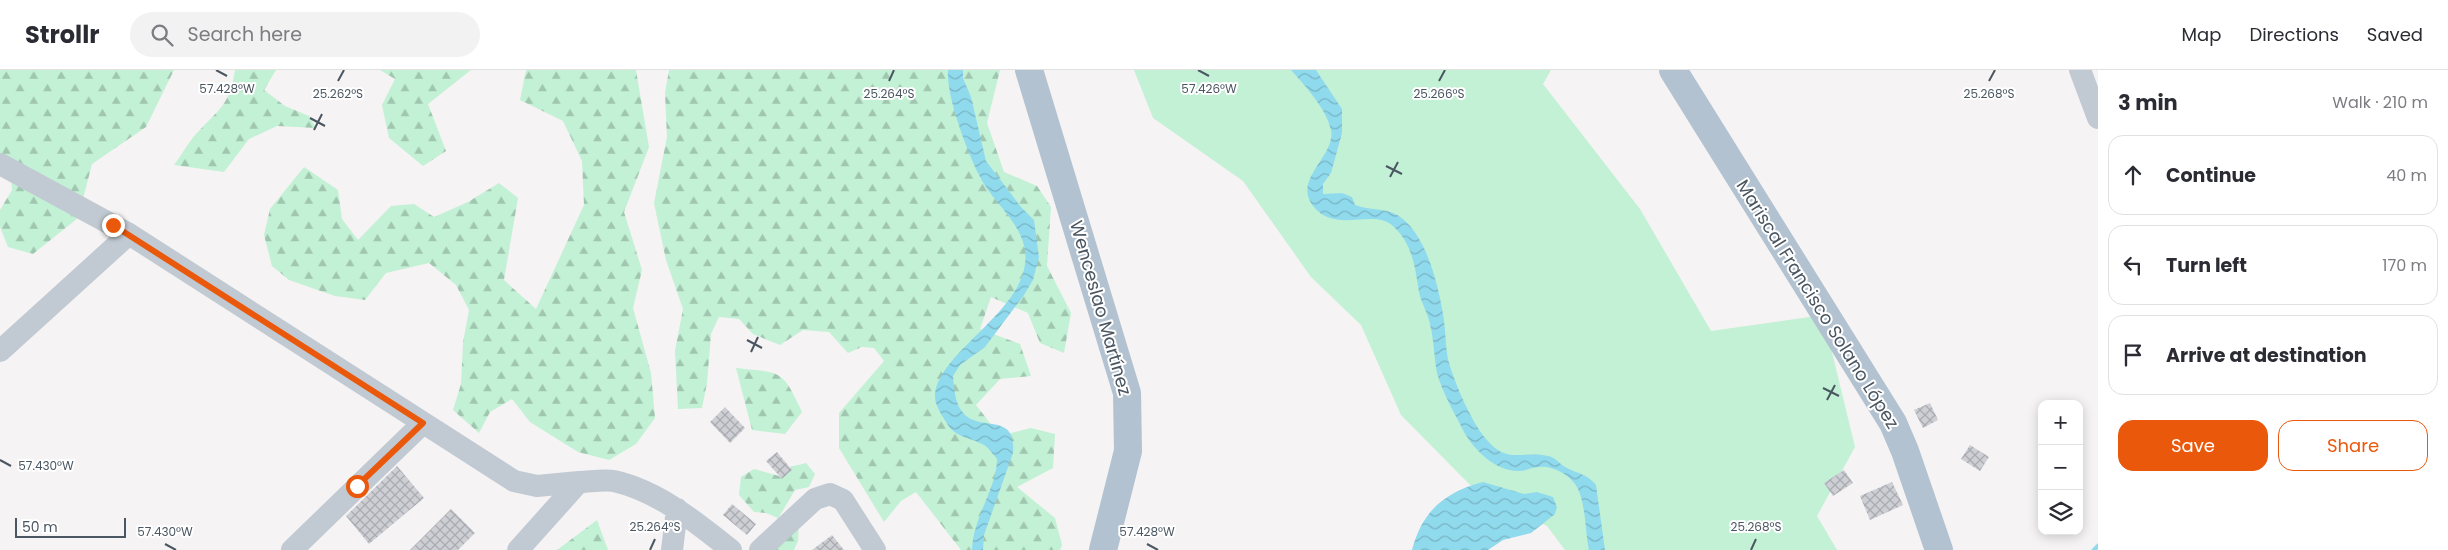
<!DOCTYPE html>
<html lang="en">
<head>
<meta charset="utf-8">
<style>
	:root { --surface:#fff; --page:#f2f2f3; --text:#2b2b33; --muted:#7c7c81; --line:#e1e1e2; --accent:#ea580c }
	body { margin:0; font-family:Poppins,sans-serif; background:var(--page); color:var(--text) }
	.controls { position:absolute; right:15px; bottom:15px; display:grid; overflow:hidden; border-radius:10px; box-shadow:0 2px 12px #0003 }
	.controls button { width:45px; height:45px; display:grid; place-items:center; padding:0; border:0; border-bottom:1px solid var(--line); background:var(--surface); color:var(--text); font:25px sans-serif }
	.scale { position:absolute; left:15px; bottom:12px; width:111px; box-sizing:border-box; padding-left:5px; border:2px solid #4a5661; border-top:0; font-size:14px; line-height:18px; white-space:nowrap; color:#4a5661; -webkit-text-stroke:4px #fff; paint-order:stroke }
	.stop { position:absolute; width:15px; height:15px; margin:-11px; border:4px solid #ea580c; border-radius:50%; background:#fff }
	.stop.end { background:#ea580c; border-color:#fff; box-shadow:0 1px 5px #0008 }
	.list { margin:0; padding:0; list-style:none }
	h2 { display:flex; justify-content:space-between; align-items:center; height:65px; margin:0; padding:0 20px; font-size:21px }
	h2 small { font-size:16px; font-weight:400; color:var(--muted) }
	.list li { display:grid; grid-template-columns:32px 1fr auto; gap:15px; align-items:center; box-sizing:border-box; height:80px; margin:0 10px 10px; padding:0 10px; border:1px solid var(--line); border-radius:15px }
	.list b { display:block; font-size:19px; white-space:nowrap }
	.list em { font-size:16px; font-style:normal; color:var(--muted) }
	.actions { display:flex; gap:10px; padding:15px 20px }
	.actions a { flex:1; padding:11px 0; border:1px solid var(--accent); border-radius:15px; text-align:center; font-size:18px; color:var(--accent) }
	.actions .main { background:var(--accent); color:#fff }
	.icon { flex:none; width:28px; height:28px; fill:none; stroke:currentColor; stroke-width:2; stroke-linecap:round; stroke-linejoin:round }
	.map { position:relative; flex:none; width:2098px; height:480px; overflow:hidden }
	header { display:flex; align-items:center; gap:30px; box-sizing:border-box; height:70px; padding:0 25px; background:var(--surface); border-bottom:1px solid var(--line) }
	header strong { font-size:24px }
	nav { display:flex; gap:28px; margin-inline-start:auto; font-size:18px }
	.search { width:350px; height:45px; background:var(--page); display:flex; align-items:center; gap:12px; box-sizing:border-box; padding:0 18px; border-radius:28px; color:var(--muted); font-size:19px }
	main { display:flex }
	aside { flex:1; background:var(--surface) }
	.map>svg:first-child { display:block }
	.grass { fill:#c3f1d5 }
	.forest { fill:url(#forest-firs) }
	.water { fill:url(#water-waves) }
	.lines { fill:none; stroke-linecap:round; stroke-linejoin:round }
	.stream { stroke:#90daee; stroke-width:4.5 }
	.building { fill:url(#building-cross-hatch) }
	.minor { stroke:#c1cad2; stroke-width:22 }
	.major { stroke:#b3c2d1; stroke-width:28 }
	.route { stroke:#ea580c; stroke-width:6 }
	.ticks { fill:none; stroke:#4a5661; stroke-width:2 }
	.labels { text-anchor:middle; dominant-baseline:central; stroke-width:4; stroke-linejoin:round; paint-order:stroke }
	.street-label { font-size:18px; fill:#4a5661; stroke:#fff }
	.ticks-label { font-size:12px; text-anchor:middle; fill:#4a5661; stroke:#fff; stroke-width:4; stroke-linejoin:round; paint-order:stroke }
</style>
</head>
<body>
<header>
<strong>Strollr</strong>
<div class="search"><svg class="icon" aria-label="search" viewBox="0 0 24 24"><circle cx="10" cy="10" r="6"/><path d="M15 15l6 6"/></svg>Search here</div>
<nav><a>Map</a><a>Directions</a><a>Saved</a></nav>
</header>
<main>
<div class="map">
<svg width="2098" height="480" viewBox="0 0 2098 480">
	<defs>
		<pattern id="forest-firs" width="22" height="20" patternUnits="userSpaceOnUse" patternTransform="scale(1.25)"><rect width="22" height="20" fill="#c3f1d5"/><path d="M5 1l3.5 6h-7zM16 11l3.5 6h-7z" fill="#a0c6b0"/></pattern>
		<pattern id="water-waves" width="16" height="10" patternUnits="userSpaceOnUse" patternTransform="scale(1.25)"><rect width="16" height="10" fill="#90daee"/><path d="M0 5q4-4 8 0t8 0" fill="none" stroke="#78b4c4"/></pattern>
		<pattern id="building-cross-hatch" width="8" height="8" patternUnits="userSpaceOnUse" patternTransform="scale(1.25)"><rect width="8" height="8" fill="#cdcfd5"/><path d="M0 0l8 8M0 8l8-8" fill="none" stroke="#a8abb0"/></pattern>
	</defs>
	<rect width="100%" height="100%" fill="#f5f3f3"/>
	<!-- grass -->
	<path class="grass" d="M1134 0H1551L1543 14 1640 139 1711 261 1823 245 1855 377 1817 446 1837 480H1565L1547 456 1475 420 1401 345 1361 255 1311 207 1243 111 1153 48Z"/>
	<!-- forest -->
	<path class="forest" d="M0 0H174L146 57 92 94 78 148 33 184 8 177 0 157V140L12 120 11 106 0 93Z
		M235 0H276L264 20 285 36 309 46 316 58 277 56 249 69 224 102 174 95C182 85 188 72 197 63 219 39 230 35 235 0Z
		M380 0H471L428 34 446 81 423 96 389 68 382 35 395 9Z
		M526 0H636L649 77 624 142 642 200 633 238 651 303 655 348 636 374 609 390 578 382 530 352 512 329 490 342 479 363 453 340 461 314 463 272 469 240 456 215 429 193 386 203 365 230 335 226 289 210 272 196 264 165 270 139 304 97 338 120 342 149 358 170 391 136 414 134 434 147 468 132 499 113 518 128 504 210 536 239 584 135 582 91 563 51 520 30Z
		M669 0H1000L987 53 1004 102 1037 116 1051 137 1047 196 1071 243 1064 283 1040 273 1028 243 991 227 980 259 1020 274 1031 306 1000 309 976 335 1000 366 1031 358 1055 364 1053 398 1017 417 1055 448 1062 475 1060 480H961L916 422 901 431 884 452 839 378V343L884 291 874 278 862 277 848 283 829 262 803 260 780 275 753 264 739 249 719 247 711 264 707 313 702 338 678 339 675 281 683 239 666 190 654 133 667 67 665 23Z
		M736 298C782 303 782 299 802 342L785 364 752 360Z
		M806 393 815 404 809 417 795 420 779 447 799 451 798 471 794 480H768L772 456 778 448 766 443 754 442 739 425 741 407 754 399 779 406 790 397Z
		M597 450 608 480H557Z"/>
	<!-- water -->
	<path class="water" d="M948 0H963V8L971 27 986 91 1021 137 1034 150 1039 187 1033 210 1024 225 985 277 960 295 953 306C954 317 955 332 961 340 977 365 1017 339 1013 383L984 465 983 480H972C973 447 997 418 997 389 993 384 989 378 984 375 974 369 957 367 950 358 945 350 935 337 935 327 935 285 1019 245 1025 194 1030 157 993 135 979 105 967 81 946 26 948 0Z
		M1291 0H1316L1342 39V63L1331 103 1323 114V124L1342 123 1352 127 1355 135C1370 141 1385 137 1399 146 1426 164 1438 214 1443 244 1446 260 1445 278 1449 293 1456 316 1471 351 1486 369 1507 395 1522 380 1548 386 1556 387 1560 395 1567 398 1579 404 1587 404 1596 415L1605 480H1589C1585 462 1586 429 1575 414 1568 404 1551 395 1539 397 1532 397 1526 401 1520 401 1496 402 1475 381 1464 362 1455 344 1442 322 1437 303 1434 287 1434 270 1430 254 1428 243 1421 233 1419 222 1415 198 1413 175 1394 157 1374 137 1336 165 1313 136 1292 109 1336 86 1331 60 1326 38 1305 16 1291 0Z
		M1483 412 1524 424 1537 422 1553 427 1557 437 1555 444 1531 463 1503 470 1488 480H1412C1422 441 1445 422 1483 412Z"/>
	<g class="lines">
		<!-- stream -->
		<path class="stream" d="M2094 480 2098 476"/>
	</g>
	<!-- building -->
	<path class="building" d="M1930 333 1938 350 1923 358 1914 340Z
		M725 337 745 358 730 373 710 352Z
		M1970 375 1989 387 1980 401 1961 389Z
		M777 382 792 400 782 409 766 391Z
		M397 396 424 428 369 474 346 446Z
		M1844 400 1853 413 1833 426 1824 413Z
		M1892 412 1903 435 1870 450 1860 426Z
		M732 434 756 454 747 465 723 445Z
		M451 439 475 463 458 480H410Z
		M832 465 844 480H812Z"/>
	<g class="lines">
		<!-- minor -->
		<path class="minor" d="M2080 0 2098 48
			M0 94 129 164 514 411 537 416 579 412
			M0 281 129 164
			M292 480 423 353
			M518 480 579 412C589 412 603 409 614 411 658 421 696 452 731 480
			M672 480 677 439
			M760 480 815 429 830 424 843 430 875 480"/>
		<!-- major -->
		<path class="major" d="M1029 0 1127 323 1128 381 1103 480
			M1673 0 1893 353 1905 381 1939 480"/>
	</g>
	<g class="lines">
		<!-- route -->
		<path class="route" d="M113 155 423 353 357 416"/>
	</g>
	<!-- ticks -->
	<path class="ticks" d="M216 0 227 6M1198 0 1209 6M338 11 344 0M889 11 894 0M1439 11 1445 0M1989 11 1995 0M310 48 325 56M314 60 322 44M1386 96 1402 104M1390 107 1398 92M747 270 762 278M751 282 758 267M1823 318 1839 326M1827 330 1835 315M0 390 11 396M165 474 176 480M1147 474 1158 480M650 480 655 469M1751 480 1756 469"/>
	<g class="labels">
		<!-- street labels -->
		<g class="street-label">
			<text transform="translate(1818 234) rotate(58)">Mariscal Francisco Solano López</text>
			<text transform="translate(1101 238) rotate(74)">Wenceslao Martínez</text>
		</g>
	</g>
	<g class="ticks-label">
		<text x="227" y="23">57.428°W</text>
		<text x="1209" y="23">57.426°W</text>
		<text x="338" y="28">25.262°S</text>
		<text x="889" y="28">25.264°S</text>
		<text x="1439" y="28">25.266°S</text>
		<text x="1989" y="28">25.268°S</text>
		<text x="46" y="400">57.430°W</text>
		<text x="655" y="461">25.264°S</text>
		<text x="1756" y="461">25.268°S</text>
		<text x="165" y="466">57.430°W</text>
		<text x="1147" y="466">57.428°W</text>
	</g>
</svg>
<div class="controls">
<button>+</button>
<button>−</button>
<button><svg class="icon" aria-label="layers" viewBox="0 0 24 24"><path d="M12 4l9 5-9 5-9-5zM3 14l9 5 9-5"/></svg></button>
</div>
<div class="scale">50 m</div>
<div class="stop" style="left:357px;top:416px"></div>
<div class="stop end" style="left:113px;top:155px"></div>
</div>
<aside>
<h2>3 min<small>Walk · 210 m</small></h2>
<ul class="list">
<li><svg class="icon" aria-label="ahead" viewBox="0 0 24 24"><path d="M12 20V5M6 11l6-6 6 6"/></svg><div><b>Continue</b></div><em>40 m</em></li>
<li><svg class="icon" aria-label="left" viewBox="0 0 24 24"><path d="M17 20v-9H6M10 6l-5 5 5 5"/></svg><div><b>Turn left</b></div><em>170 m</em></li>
<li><svg class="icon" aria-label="arrive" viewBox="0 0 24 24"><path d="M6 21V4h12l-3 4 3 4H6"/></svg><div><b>Arrive at destination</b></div></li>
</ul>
<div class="actions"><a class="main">Save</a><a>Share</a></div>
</aside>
</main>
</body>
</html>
